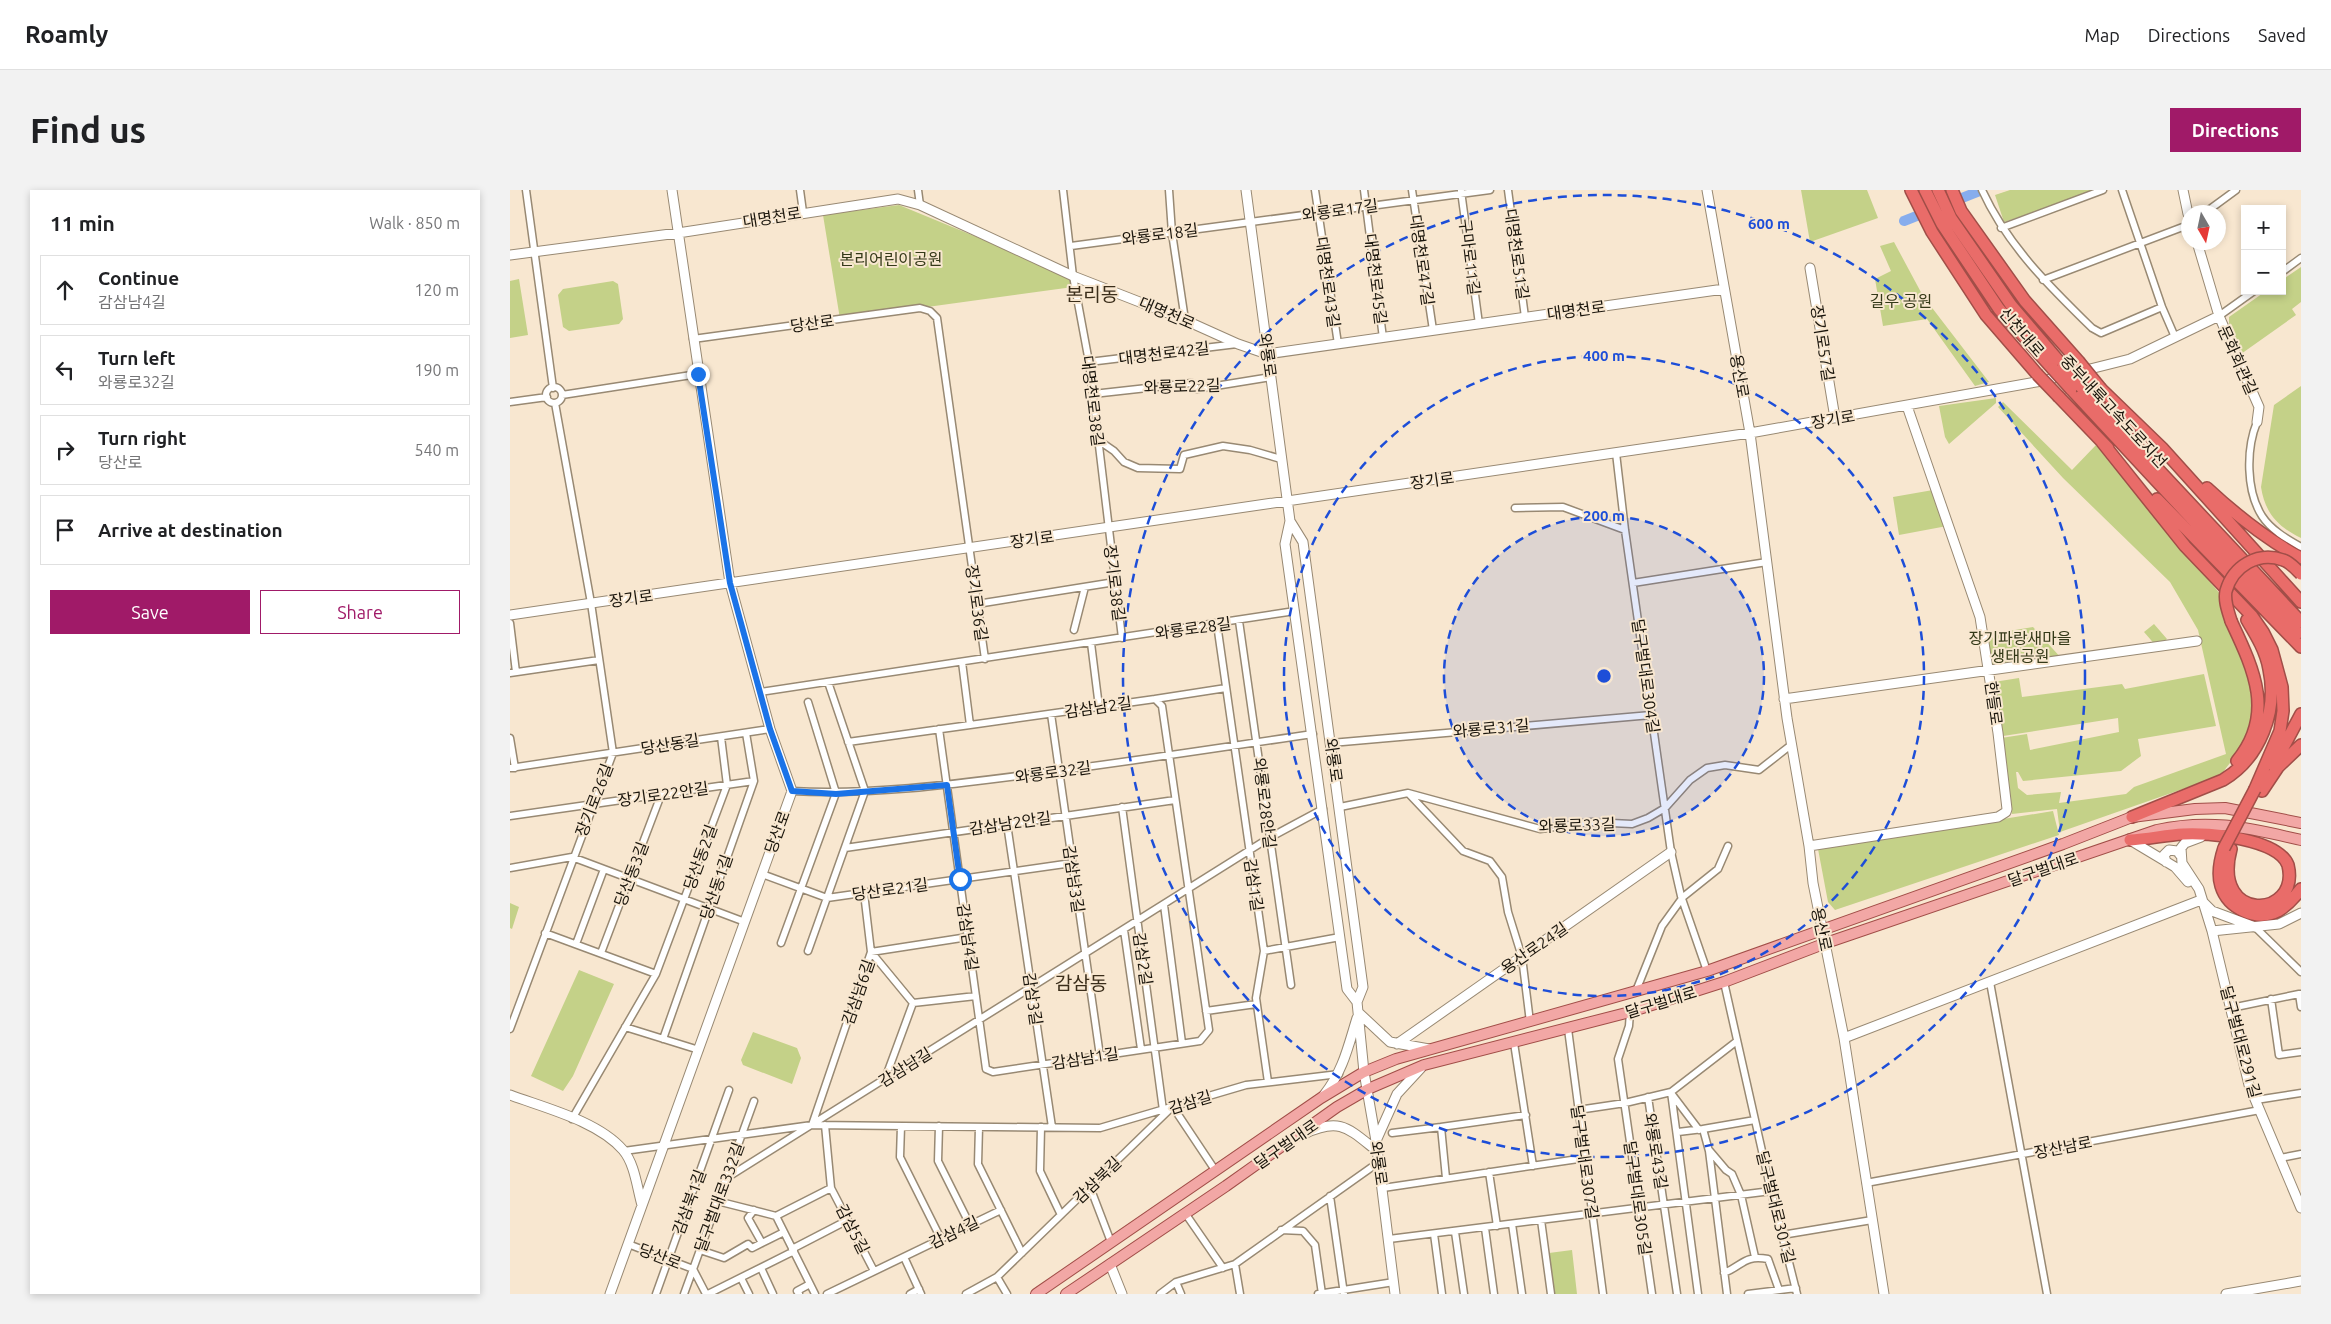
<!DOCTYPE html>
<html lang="en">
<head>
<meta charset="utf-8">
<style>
	:root { --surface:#fff; --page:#f2f2f2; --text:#202124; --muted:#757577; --line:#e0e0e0; --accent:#a01a68 }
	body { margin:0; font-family:Ubuntu,"Noto Sans KR",sans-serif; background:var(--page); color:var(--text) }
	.controls { position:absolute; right:15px; top:15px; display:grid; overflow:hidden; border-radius:0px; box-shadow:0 2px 8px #0003 }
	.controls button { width:45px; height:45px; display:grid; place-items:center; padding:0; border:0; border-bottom:1px solid var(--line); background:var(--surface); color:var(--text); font:25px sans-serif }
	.compass { position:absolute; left:1671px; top:15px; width:45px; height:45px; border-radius:50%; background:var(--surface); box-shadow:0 2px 8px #0003; rotate:171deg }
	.stop { position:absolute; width:15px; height:15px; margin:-11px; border:4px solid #1a73e8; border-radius:50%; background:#fff }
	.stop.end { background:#1a73e8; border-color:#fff; box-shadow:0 1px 5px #0008 }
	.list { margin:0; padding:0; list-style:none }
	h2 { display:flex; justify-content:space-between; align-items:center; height:65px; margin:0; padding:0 20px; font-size:21px }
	h2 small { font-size:16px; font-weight:400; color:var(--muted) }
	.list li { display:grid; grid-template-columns:32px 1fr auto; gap:15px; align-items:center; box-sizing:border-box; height:70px; margin:0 10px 10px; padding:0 10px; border:1px solid var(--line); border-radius:0px }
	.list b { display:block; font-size:19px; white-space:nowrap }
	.list p { margin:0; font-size:16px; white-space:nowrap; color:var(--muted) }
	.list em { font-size:16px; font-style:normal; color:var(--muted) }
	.actions { display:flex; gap:10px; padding:15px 20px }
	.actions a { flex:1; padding:11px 0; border:1px solid var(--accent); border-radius:0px; text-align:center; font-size:18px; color:var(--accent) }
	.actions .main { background:var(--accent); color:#fff }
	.icon { flex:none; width:28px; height:28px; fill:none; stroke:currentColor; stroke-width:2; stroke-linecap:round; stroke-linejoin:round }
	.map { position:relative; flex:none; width:1791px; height:1104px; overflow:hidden; border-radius:0px }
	header { display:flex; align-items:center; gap:30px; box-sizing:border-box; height:70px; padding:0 25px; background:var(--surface); border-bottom:1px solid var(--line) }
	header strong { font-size:24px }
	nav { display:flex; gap:28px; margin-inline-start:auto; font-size:18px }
	.intro { display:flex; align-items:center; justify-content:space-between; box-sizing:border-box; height:120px; padding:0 30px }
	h1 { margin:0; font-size:35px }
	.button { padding:12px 22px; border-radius:0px; background:var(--accent); color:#fff; font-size:18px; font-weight:700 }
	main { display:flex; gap:30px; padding:0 30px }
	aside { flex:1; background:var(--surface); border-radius:0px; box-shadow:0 2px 8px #0003 }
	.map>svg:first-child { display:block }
	.green { fill:#c4d188 }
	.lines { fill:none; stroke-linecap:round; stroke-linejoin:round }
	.river { stroke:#87aded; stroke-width:10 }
	.street-casing { stroke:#988973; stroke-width:9 }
	.secondary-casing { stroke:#988973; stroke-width:11 }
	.primary-casing { stroke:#a14e48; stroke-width:12 }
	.highway-casing { stroke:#a14e48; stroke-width:14 }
	.street { stroke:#fff; stroke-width:6 }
	.secondary { stroke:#fff; stroke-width:9 }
	.primary { stroke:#f2a7a5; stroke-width:10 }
	.highway { stroke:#e96c69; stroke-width:11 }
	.highway-bridge-casing { stroke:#a14e48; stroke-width:14; stroke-linecap:butt }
	.highway-bridge { stroke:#e96c69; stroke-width:11 }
	.route { stroke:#1a73e8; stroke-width:6 }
	.ring { fill:none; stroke:#1d4ed8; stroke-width:2.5; stroke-dasharray:9 6 }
	.labels { text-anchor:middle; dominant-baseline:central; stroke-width:4; stroke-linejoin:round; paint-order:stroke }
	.street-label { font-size:16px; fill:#1a150c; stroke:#f8e7d0 }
	.park-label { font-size:16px; fill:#343918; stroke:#f8e7d0 }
	.quarter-label { font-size:19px; fill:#3a2d1a; stroke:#f8e7d0 }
	.centre { fill:#1d4ed8; stroke:#f8e7d0; stroke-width:2.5 }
	.ring-label { font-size:15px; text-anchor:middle; font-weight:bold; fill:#1d4ed8; stroke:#f8e7d0; stroke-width:4; stroke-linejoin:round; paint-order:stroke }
</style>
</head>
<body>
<header>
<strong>Roamly</strong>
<nav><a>Map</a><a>Directions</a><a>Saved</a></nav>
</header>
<div class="intro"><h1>Find us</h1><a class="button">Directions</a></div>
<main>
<aside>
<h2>11 min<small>Walk · 850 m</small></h2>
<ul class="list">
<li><svg class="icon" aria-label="ahead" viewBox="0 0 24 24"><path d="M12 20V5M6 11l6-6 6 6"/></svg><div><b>Continue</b><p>감삼남4길</p></div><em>120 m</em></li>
<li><svg class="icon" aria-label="left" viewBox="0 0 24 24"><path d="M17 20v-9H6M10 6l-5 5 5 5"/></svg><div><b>Turn left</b><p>와룡로32길</p></div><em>190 m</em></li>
<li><svg class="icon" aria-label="right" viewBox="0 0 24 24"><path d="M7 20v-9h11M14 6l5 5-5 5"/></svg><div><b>Turn right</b><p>당산로</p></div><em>540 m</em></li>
<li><svg class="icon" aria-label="arrive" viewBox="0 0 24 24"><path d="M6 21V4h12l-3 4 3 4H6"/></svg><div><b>Arrive at destination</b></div></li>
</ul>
<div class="actions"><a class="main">Save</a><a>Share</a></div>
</aside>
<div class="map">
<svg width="1791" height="1104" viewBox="0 0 1791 1104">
	<rect width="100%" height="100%" fill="#f8e7d0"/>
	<!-- green -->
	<path class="green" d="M1291 0H1357L1368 28 1300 52Z
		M1500 0H1591L1494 32 1485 5Z
		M389 15 561 86 563 97 330 129 313 25Z
		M1384 52 1413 106 1479 192 1465 196 1417 129 1373 136 1365 89 1381 81 1370 56Z
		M1791 77V112L1782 119 1786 125 1731 164 1719 134V127L1756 101H1772V90Z
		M9 89 18 145 0 148V91Z
		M103 91 108 94 113 129 109 134 59 141 53 137 48 105 53 99Z
		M1791 196V348C1768 337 1755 323 1751 297L1764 215Z
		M1486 208V213L1439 254 1435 247 1429 216Z
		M1493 212 1562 280 1586 255 1711 405 1747 506 1736 552 1710 586 1550 642 1547 619 1502 624 1491 548 1517 544 1520 560 1609 542 1608 528 1493 546 1484 492 1509 488 1512 507 1612 494 1615 499 1694 484 1706 536 1628 549 1631 566 1611 581 1513 591 1508 582H1506L1508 598 1517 605 1551 602 1549 613 1616 604 1624 597 1716 564 1688 440 1660 392 1553 288 1488 217Z
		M1423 300 1437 336 1389 345 1383 307Z
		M1644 434 1657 449 1647 457 1634 442Z
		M1523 437 1552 469 1482 478 1475 445Z
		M1543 621 1549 645 1325 720 1318 712 1308 659Z
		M0 713 9 717 2 739 0 738Z
		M69 780 104 794 63 886 53 901 21 886Z
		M243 842 287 858 291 868 282 894 233 875 231 870Z
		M1062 1060 1067 1104H1043L1039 1063Z"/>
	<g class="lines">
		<!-- river -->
		<path class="river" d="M1394 31 1472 0"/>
		<!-- street casing -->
		<g class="street-casing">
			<path id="street" d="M16 0 43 198
				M290 0 293 22
				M408 0 410 15
				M553 0 563 86 579 172 612 448
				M659 0 662 43 675 130
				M805 0 828 154
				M854 0 873 148
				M902 0 923 140
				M998 0 1015 127
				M1472 0C1497 55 1539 96 1582 138L1591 143 1652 117
				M1612 0 1652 117 1665 147
				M951 1 969 134
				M1696 22 1726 0
				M1491 38 1593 0
				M561 56 980 0
				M1772 82 1791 68
				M1533 90 1678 35
				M1709 126 1744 101
				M183 149 410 118 420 121 427 128 475 469
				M579 172 727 154
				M36 205a8 8 0 1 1 16 0a8 8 0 1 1-16 0Z
				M583 204 682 193 687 199 761 187
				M52 205 188 184
				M0 212 37 207
				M1747 232C1736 259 1736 301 1752 326 1761 340 1777 349 1791 357
				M588 250 604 261 614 272 628 278 670 279 674 265 713 256 740 260 771 269
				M1106 263 1115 340 1161 662 1171 706 1197 781
				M1005 318 1053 317 1115 340
				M1123 393 1257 372
				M467 414 605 392
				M729 431 781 795
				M0 433 6 482
				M707 434 754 761 746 808 758 892
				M564 440 575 397
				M581 453 589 517
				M452 472 460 535
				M0 483 89 470
				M250 502 785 421
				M645 509 716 498
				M541 524 590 866
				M0 548 5 578
				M338 552 460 535 645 509 652 516 699 840 690 851 483 882 476 879 429 539
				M821 553 1141 525
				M0 578 260 539
				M282 601C360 605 438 595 515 585 611 573 707 558 803 544
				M899 604 953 661 980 671 992 687 998 722 1012 767 1020 832
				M612 617 653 920
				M830 617 898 603 1030 639 1081 632 1122 634 1138 628 1155 618 1180 590 1197 578 1215 575 1249 580 1281 555
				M0 626 244 591
				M497 634 542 937
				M335 658 665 610
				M0 678 62 667 235 732
				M252 684 317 708 562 673
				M354 703 361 762 403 813 375 889
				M654 715 672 853
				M1745 737 1791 782
				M614 740 631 859
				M35 743 146 784
				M271 753 326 603 298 512
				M66 754 94 679
				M298 761 355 601 318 492
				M754 761 830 747
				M91 763 151 605
				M1214 792 1261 1001 1287 1104
				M1480 792 1537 1104
				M1126 801 1152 736 1173 707 1208 679 1218 656
				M1791 804H1789L1791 817
				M1761 809 1769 865 1791 862
				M403 813 466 806
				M1721 818 1789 804
				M696 821 746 814
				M1120 822 1119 836 1108 869 1142 1104
				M115 837 189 860
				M0 839 103 563 81 413 45 213
				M1058 839 1093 1104
				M153 849 244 591 236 543
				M1004 853 1023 976
				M1161 902 1188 1104
				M1161 903 1189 940
				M1138 907 1167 1104
				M1746 910 1791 903
				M663 917 705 980
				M1068 920 1115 913 1161 902 1227 851
				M62 929 146 784 217 595 211 547
				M302 935 361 762 458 747
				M315 935 321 998 364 1081
				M391 936 390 967 431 1049
				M429 936 428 971 460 1035
				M469 937 468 974 512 1063
				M531 937 530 981 551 1025
				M1193 939 1245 930
				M1168 942 1193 939 1199 961 1217 1104
				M882 943 931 937
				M1199 960 1216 980 1222 984 1231 1005 1245 1067
				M114 961 302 935 590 938 736 895 829 884
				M1770 968 1791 964
				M979 982 987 1036
				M936 988 931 937 1016 925
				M215 989 759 648 813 619
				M1356 993 1750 920
				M580 997 601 1052
				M873 998 1075 968
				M820 1006 834 1104
				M207 1011 266 1026 305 1104
				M244 1020 238 1028 252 1053
				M675 1023 713 1078
				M266 1026 321 998
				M1031 1030 1041 1104
				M1002 1034 1012 1104
				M975 1038 984 1104
				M771 1040 793 1041 805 1055 812 1104
				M945 1042 954 1104
				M924 1044 932 1104
				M1272 1045 1362 1030
				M879 1049 1261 1001
				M118 1054 183 1079 196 1104
				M282 1059 338 1030
				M190 1060 214 1068 238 1054 242 1058 274 1042
				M394 1067 411 1104
				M725 1074 730 1104
				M251 1078 263 1104
				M1214 1083C1234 1075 1233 1065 1258 1069L1269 1100
				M487 1087 497 1104
				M231 1088 239 1104
				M666 1092 671 1104
				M146 1104 219 900
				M174 1104 244 911
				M198 1104 284 1061
				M289 1104 287 1101 300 1094
				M317 1104 491 1020
				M400 1104 409 1099
				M456 1104 487 1087 660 919
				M650 1104 666 1092 725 1074 869 972
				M808 1104 884 1092
				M1238 1104 1286 1098"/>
		</g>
		<!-- secondary casing -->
		<g class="secondary-casing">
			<path id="secondary" d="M736 0 780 331 775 354 837 799 847 812 854 882 866 951 885 1104
				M1197 0 1240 243 1277 528 1299 656 1303 693 1334 848 1374 1104
				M1673 0 1678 24
				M1687 52 1709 126 1749 217 1747 232
				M0 65 168 43 388 9 410 15 563 86 668 127 728 154 757 164 1214 99
				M1300 78 1325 228
				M780 331 793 352 853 797 847 812
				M0 425 1240 243 1532 191 1620 169 1709 126
				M1274 509 1687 451
				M1691 647 1675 653 1671 658 1672 673 1689 699 1702 741 1739 895 1791 1018
				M1620 650 1665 677 1678 692
				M1299 656 1488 627 1496 622 1497 619 1488 543 1470 427 1397 216
				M1656 672 1654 665 1659 660 1667 661 1671 666
				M1694 713 1702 721 1745 737
				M1702 741 1769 734 1791 723
				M849 823 880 852 919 859
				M1334 848 1691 710
				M887 854 1161 662
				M0 905C35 918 88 931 113 960 125 974 127 998 132 1015
				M814 905C833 881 838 857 847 828
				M794 944C830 927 838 938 867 961
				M866 951 887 904 911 878
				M600 1074 612 1104
				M100 1104 282 601 260 539 220 393 162 0
				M1716 1104 1791 1091"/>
		</g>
		<!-- primary casing -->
		<g class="primary-casing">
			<path id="primary" d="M526 1104 811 908 854 882 886 869 1197 781 1553 654 1622 627 1685 619 1715 618 1791 633
				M556 1104 716 996 827 917 858 899 914 875 1120 822 1214 792 1316 753 1647 640C1701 628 1738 638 1791 650"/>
		</g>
		<!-- highway casing -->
		<g class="highway-casing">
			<path id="highway" d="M1401 0 1422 42 1476 125 1527 184
				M1415 0 1432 34 1489 119 1543 179
				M1428 0 1441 28 1501 115 1553 176
				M1442 0 1451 21 1515 111 1569 172
				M1572 198 1791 432
				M1561 199 1788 443
				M1591 199 1652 258 1791 412
				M1549 207 1598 258
				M1592 252 1675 356 1742 426 1753 442 1762 460 1772 497 1773 521 1770 541 1745 599
				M1697 298C1726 325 1756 349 1791 368
				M1647 309 1791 457
				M1721 431C1743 478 1766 524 1727 571
				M1764 575 1791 524
				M1752 601 1768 577 1791 555
				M1622 627 1713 590C1750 568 1768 521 1759 479 1756 461 1746 445 1737 430
				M1620 650C1638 649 1656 645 1673 644 1698 642 1768 649 1778 675 1791 729 1701 734 1721 659
				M1714 658C1710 670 1707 683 1711 696 1718 719 1747 732 1768 721 1778 715 1784 708 1791 699"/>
		</g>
		<!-- street -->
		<use href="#street" class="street"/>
		<!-- secondary -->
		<use href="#secondary" class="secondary"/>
		<!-- primary -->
		<use href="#primary" class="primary"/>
		<!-- highway -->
		<use href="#highway" class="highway"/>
		<!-- highway-bridge casing -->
		<g class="highway-bridge-casing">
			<path id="highway-bridge" d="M1569 172 1591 199
				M1553 176 1572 198
				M1543 179 1561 199
				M1527 184 1549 207
				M1721 431C1718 421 1714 411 1716 401 1723 376 1748 361 1773 370 1780 372 1786 379 1791 384
				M1714 658 1745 599"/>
		</g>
		<!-- highway-bridge -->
		<use href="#highway-bridge" class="highway-bridge"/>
	</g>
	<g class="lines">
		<!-- route -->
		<path class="route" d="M188 184 220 393 260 539 282 601 326 604 437 595 450 689"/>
	</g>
	<!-- distance rings -->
	<circle cx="1094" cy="486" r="160" fill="#1d4ed8" fill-opacity=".12"/>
	<g class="ring">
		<circle cx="1094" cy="486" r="160"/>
		<circle cx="1094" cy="486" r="320"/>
		<circle cx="1094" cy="486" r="481"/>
	</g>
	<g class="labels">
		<!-- street labels -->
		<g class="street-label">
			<text transform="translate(830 20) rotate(-8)">와룡로17길</text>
			<text transform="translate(262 27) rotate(-9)">대명천로</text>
			<text transform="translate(650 44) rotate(-7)">와룡로18길</text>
			<text transform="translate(1007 64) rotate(82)">대명천로51길</text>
			<text transform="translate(960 67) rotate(83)">구마로11길</text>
			<text transform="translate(912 70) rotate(82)">대명천로47길</text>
			<text transform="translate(866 89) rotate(83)">대명천로45길</text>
			<text transform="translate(818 92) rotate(82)">대명천로43길</text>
			<text transform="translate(1066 120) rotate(-8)">대명천로</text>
			<text transform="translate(657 123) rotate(23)">대명천로</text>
			<text transform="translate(302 133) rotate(-8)">당산로</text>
			<text transform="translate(1512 142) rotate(49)">신천대로</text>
			<text transform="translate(1313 153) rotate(81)">장기로57길</text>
			<text transform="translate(654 163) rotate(-7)">대명천로42길</text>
			<text transform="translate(758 165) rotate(82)">와룡로</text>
			<text transform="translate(1728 170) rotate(66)">문화회관길</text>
			<text transform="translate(1230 186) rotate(80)">용산로</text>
			<text transform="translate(672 196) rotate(-2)">와룡로22길</text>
			<text transform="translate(583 211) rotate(83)">대명천로38길</text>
			<text transform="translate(1604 221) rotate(47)">중부내륙고속도로지선</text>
			<text transform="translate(1323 229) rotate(-10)">장기로</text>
			<text transform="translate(922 290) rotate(-8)">장기로</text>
			<text transform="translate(522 349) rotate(-8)">장기로</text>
			<text transform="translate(605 393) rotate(83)">장기로38길</text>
			<text transform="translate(121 408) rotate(-8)">장기로</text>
			<text transform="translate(467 413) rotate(82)">장기로36길</text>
			<text transform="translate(683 438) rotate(-8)">와룡로28길</text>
			<text transform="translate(1136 486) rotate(82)">달구벌대로304길</text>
			<text transform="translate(1484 513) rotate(82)">한들로</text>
			<text transform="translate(588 517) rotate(-8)">감삼남2길</text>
			<text transform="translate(981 538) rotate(-5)">와룡로31길</text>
			<text transform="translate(160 554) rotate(-9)">당산동길</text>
			<text transform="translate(824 570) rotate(82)">와룡로</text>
			<text transform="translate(543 582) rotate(-8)">와룡로32길</text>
			<text transform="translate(153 604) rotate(-8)">장기로22안길</text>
			<text transform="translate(84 610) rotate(-69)">장기로26길</text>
			<text transform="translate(755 613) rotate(83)">와룡로28안길</text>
			<text transform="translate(500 633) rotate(-8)">감삼남2안길</text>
			<text transform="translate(1067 635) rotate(-2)">와룡로33길</text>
			<text transform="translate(267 642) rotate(-70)">당산로</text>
			<text transform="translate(190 667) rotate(-70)">당산동2길</text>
			<text transform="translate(1533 679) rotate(-19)">달구벌대로</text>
			<text transform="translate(121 684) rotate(-69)">당산동3길</text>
			<text transform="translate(564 689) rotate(82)">감삼남3길</text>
			<text transform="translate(744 695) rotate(82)">감삼1길</text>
			<text transform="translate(206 697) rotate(-71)">당산동1길</text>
			<text transform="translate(380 699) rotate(-8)">당산로21길</text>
			<text transform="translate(1312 739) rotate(78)">용산로</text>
			<text transform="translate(458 747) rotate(82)">감삼남4길</text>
			<text transform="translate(1024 758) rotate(-35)">용산로24길</text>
			<text transform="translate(633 769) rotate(82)">감삼2길</text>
			<text transform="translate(348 802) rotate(-71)">감삼남6길</text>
			<text transform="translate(523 809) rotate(82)">감삼3길</text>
			<text transform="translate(1151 812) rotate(-17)">달구벌대로</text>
			<text transform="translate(1731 852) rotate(75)">달구벌대로291길</text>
			<text transform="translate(575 868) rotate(-9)">감삼남1길</text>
			<text transform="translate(395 877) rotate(-32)">감삼남길</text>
			<text transform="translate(680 912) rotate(-17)">감삼길</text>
			<text transform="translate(776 954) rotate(-35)">달구벌대로</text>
			<text transform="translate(1553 957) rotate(-11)">장산남로</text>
			<text transform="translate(1146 961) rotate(81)">와룡로43길</text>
			<text transform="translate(1075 972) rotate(82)">달구벌대로307길</text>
			<text transform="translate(869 973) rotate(82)">와룡로</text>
			<text transform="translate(587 990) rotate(-44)">감삼북길</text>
			<text transform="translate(209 1007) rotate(-70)">달구벌대로332길</text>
			<text transform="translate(1128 1008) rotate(82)">달구벌대로305길</text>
			<text transform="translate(179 1012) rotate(-70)">감삼북1길</text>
			<text transform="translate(1266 1017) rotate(76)">달구벌대로301길</text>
			<text transform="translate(343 1039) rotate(63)">감삼5길</text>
			<text transform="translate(444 1042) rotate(-26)">감삼4길</text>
			<text transform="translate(150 1066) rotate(21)">당산로</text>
		</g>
		<!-- park labels -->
		<g class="park-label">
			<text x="381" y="69">본리어린이공원</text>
			<text x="1391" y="111">길우 공원</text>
			<text x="1510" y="448">장기파랑새마을<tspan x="1510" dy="18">생태공원</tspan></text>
		</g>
		<!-- quarter labels -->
		<g class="quarter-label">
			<text x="582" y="104">본리동</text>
			<text x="571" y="793">감삼동</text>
		</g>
	</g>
	<circle cx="1094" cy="486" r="8" class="centre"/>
	<g class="ring-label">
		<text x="1259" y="39">600 m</text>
		<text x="1094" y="171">400 m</text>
		<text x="1094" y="331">200 m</text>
	</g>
</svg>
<div class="controls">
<button>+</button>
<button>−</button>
</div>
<svg class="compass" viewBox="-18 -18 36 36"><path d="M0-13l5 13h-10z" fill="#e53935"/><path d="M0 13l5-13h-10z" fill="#757577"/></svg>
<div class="stop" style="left:450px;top:689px"></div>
<div class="stop end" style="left:188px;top:184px"></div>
</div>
</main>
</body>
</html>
